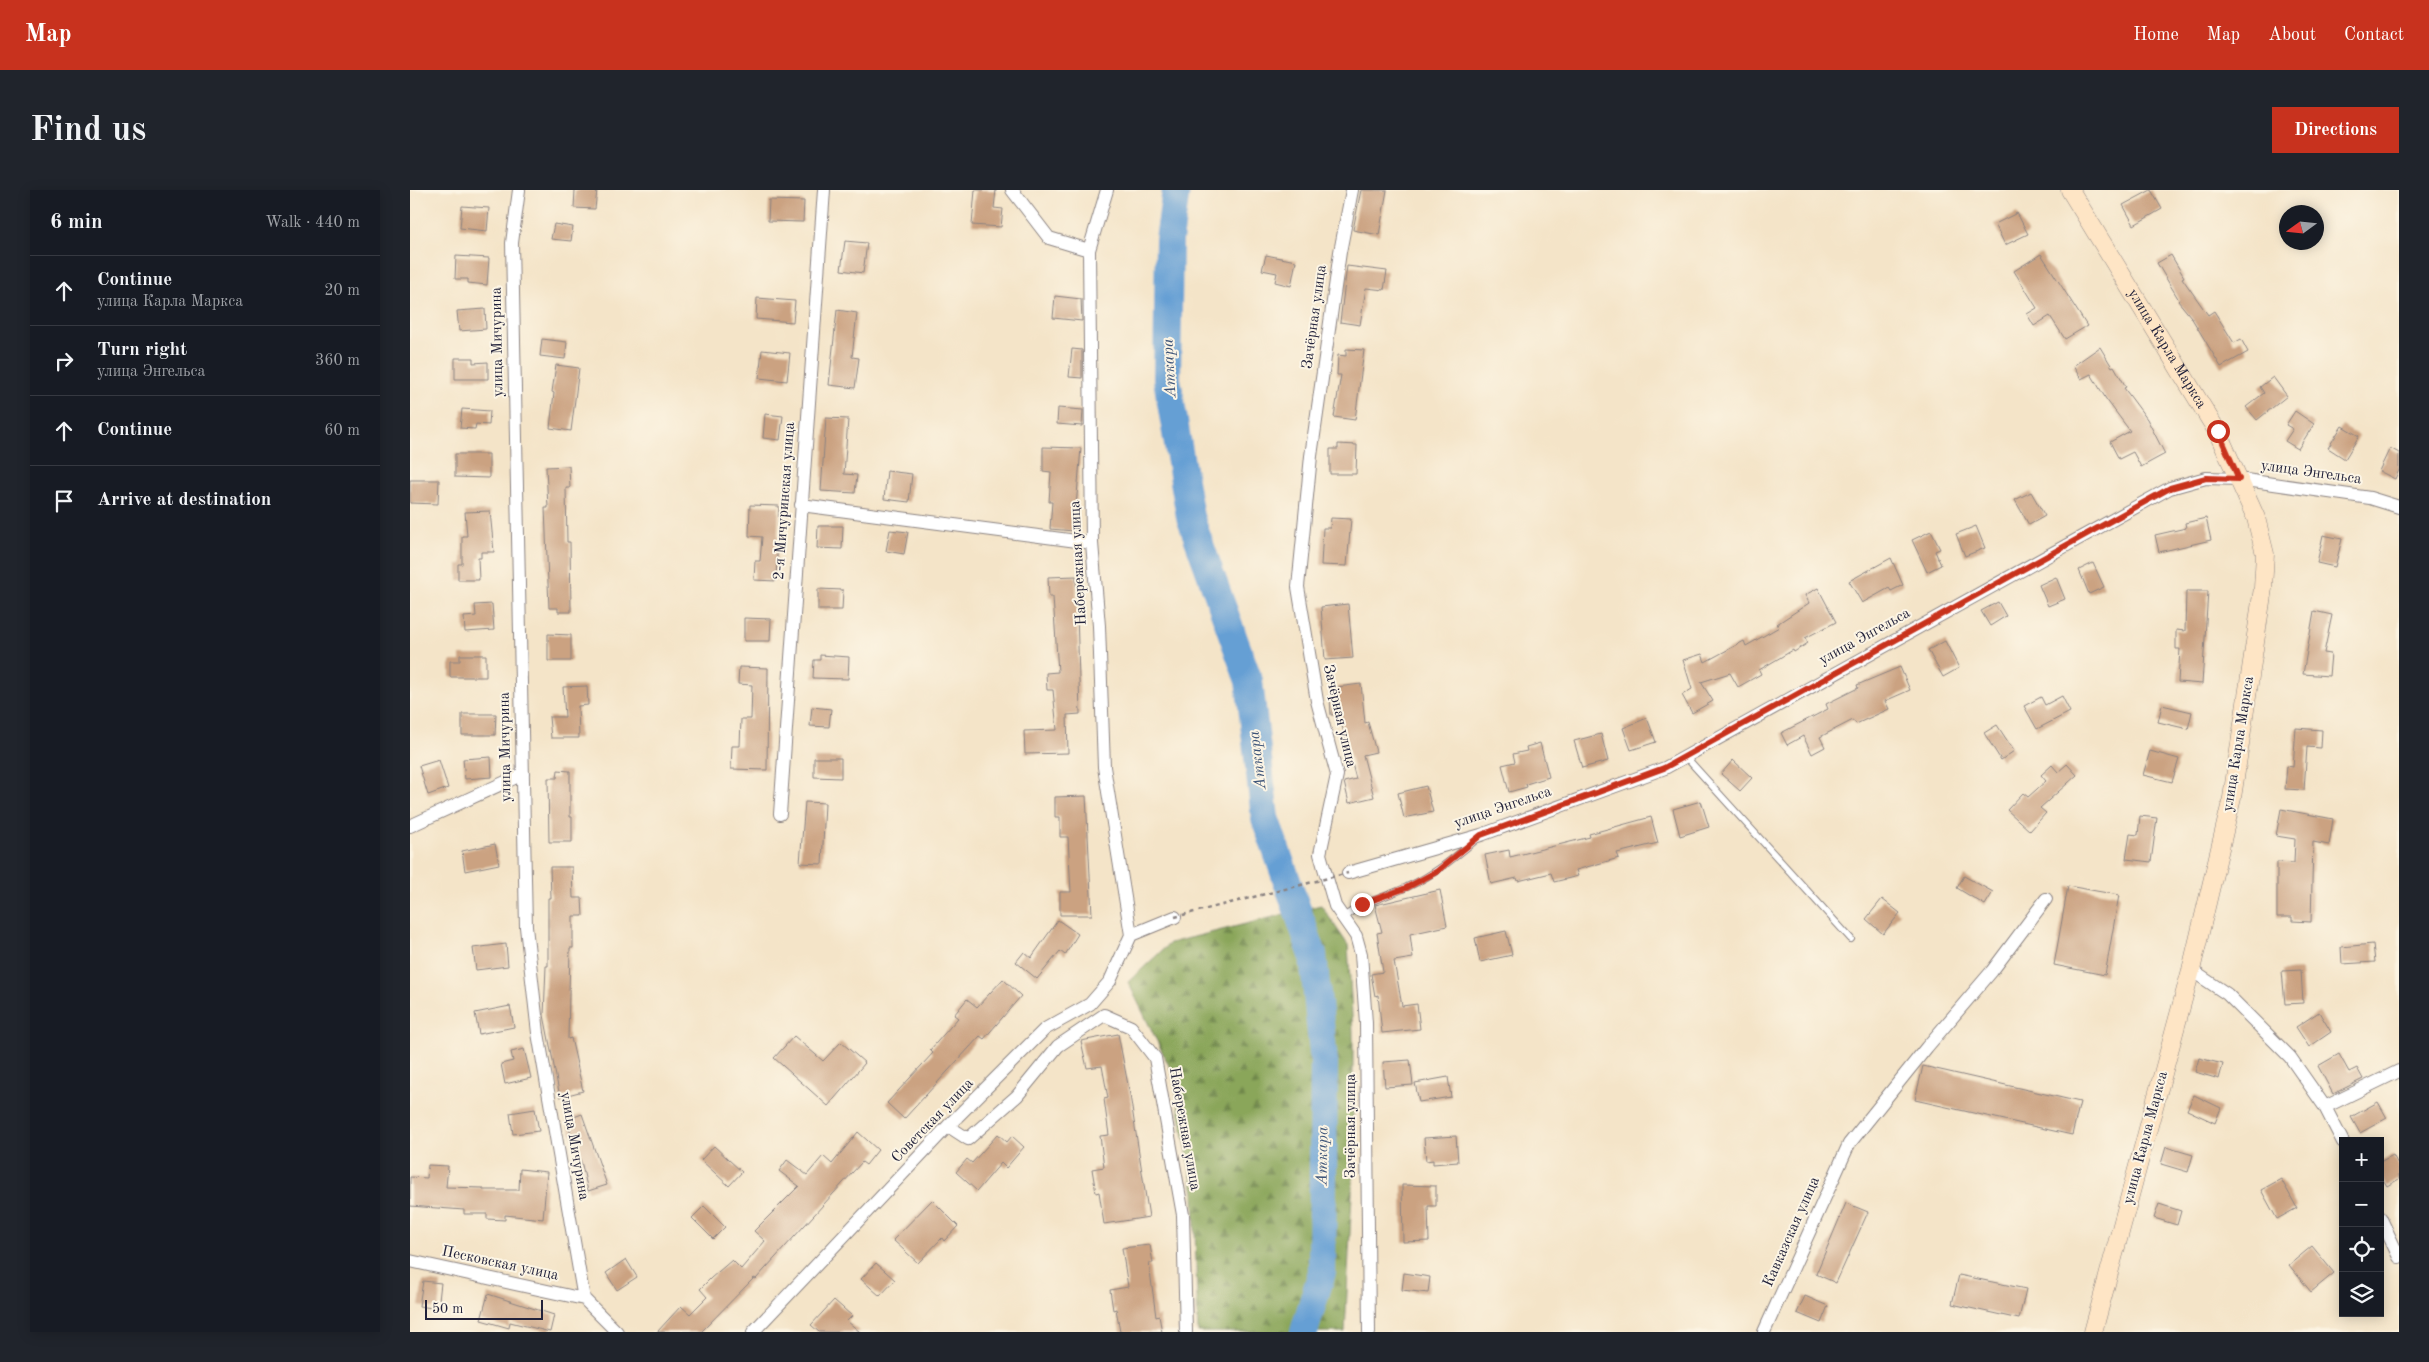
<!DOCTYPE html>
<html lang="en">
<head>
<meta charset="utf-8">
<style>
	:root { --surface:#171b24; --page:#20242c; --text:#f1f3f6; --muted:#9ea1a6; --line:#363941; --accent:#c8321e }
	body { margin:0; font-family:"Old Standard TT",serif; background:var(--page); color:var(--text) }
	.controls { position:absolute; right:15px; bottom:15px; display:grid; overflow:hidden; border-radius:0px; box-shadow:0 2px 12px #0003 }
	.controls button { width:45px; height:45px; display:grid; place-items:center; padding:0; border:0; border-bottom:1px solid var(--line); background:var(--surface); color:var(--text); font:25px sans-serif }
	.compass { position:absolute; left:1869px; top:15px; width:45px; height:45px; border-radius:50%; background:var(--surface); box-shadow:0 2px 12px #0003; rotate:255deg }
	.scale { position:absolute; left:15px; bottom:12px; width:118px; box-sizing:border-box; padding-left:5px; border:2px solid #22223b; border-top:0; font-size:14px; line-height:18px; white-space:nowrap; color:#22223b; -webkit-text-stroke:4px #fcf5e5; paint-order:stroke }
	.stop { position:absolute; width:15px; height:15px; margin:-11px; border:4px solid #c8321e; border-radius:50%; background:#fff }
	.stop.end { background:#c8321e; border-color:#fff; box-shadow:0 1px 5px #0008 }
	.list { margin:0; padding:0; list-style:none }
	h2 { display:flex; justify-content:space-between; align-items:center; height:65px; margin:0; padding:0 20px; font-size:21px }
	h2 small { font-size:16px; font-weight:400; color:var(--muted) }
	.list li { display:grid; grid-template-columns:32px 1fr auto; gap:15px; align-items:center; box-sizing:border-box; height:70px; padding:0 20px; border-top:1px solid var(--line) }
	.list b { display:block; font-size:19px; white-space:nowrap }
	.list p { margin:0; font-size:16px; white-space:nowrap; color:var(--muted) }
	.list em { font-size:16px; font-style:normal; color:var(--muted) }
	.icon { flex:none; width:28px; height:28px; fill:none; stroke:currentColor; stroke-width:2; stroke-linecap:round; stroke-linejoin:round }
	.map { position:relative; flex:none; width:1989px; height:1142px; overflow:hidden; border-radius:0px }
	header { display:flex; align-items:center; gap:30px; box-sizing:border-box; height:70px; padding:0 25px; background:var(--accent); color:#fff }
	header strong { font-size:24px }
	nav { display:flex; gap:28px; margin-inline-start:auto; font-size:18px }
	.intro { display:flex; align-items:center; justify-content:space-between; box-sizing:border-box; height:120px; padding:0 30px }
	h1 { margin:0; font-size:35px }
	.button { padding:12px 22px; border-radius:0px; background:var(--accent); color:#fff; font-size:18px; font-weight:700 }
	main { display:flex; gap:30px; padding:0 30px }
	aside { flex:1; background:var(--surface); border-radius:0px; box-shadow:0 2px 12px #0003 }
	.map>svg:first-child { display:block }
	.forest { fill:url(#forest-firs); stroke:#56644a }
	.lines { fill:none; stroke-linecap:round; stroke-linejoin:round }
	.river { stroke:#659fd4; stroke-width:28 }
	.building { fill:#cba281 }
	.lane-casing { stroke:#8b8382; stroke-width:8 }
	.street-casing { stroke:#8b8382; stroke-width:14 }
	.secondary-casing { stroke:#8b8382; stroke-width:19 }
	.lane { stroke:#fff; stroke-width:6 }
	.street { stroke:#fff; stroke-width:12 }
	.secondary { stroke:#fee5c5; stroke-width:18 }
	.path-bridge { stroke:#8b8382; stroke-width:2.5; stroke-dasharray:4 4; stroke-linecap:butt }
	.route { stroke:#c8321e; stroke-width:6 }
	.labels { text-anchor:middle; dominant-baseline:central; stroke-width:4; stroke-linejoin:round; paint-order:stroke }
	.street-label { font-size:15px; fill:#22223b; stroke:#fcf5e5 }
	.water-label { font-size:16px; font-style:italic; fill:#3d5478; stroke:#fcf5e5 }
</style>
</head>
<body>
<header>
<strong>Map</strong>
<nav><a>Home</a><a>Map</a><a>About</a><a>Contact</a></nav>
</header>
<div class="intro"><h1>Find us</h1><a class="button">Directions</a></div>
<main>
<aside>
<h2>6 min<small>Walk · 440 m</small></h2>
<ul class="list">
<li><svg class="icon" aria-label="ahead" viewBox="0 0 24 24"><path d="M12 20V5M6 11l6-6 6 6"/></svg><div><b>Continue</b><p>улица Карла Маркса</p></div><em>20 m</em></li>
<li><svg class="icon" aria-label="right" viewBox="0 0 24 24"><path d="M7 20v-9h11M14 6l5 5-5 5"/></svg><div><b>Turn right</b><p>улица Энгельса</p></div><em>360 m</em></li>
<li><svg class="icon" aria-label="ahead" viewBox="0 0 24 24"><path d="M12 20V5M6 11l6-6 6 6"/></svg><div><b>Continue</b></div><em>60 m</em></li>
<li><svg class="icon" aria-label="arrive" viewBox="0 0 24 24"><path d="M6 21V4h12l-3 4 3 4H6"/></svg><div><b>Arrive at destination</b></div></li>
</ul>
</aside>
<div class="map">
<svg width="1989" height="1142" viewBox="0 0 1989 1142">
	<defs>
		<pattern id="forest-firs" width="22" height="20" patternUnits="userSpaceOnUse" patternTransform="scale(1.25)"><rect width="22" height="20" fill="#8aa65a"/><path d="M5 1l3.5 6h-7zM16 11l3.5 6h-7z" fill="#70874c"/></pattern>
	</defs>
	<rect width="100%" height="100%" fill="#fcf5e5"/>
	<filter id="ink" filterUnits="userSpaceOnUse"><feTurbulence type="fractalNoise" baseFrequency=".02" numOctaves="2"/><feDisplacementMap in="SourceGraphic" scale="10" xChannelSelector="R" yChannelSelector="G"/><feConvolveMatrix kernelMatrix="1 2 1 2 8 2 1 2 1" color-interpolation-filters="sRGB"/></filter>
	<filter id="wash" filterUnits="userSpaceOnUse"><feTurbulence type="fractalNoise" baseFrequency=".0096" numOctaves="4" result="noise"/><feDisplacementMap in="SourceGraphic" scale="20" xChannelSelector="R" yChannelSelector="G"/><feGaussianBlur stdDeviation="1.12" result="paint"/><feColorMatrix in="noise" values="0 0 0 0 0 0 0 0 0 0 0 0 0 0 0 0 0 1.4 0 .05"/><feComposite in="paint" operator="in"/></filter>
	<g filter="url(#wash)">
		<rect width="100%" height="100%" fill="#f4e4c8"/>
		<!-- forest -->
		<path class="forest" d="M911 715 938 755 943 842V985L935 1142H788L784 1003 763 884 718 792 760 753Z"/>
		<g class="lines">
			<!-- river -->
			<path class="river" d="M766 0 759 50 757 189 780 327 839 491 855 628 903 765 914 872 912 1082 894 1142"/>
		</g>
		<g id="blocks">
			<!-- building -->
			<path class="building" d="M165 0H187L185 19 164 18Z
				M565 0H586L584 18 593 19 591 37 562 35Z
				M951 0H977L969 45 943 40Z
				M1741 0 1752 19 1724 35 1713 15Z
				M359 10 394 11 393 32 358 31Z
				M52 16 79 18 77 41 50 38Z
				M1607 23 1618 44 1595 55 1585 34Z
				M144 34 163 37 161 51 141 49Z
				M435 51 457 53 453 83 431 80Z
				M1631 64 1677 136 1655 149 1640 126 1624 136 1617 124 1627 118 1604 81Z
				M856 65 886 71 881 96 865 92 867 83 852 80Z
				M1761 65 1774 87 1772 88 1798 125 1804 121 1824 153 1831 149 1838 162 1811 177 1781 127 1768 111 1769 110 1747 73Z
				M46 66 79 68 77 95 58 93V89H45Z
				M937 76 977 81 974 100 956 98 950 135 930 132Z
				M645 106 671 109 672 131 643 128Z
				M347 108 385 111 383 132 346 129Z
				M75 119 76 139 49 141 47 121Z
				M427 120 447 123 442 167 449 168 445 198 419 195Z
				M132 149 157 152 155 169 130 166Z
				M1690 157 1702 177 1704 176 1716 197 1714 198 1737 229 1755 264 1731 277 1723 262 1709 269 1700 252 1720 241 1696 209 1681 184 1671 189 1663 176Z
				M662 159 672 160V188L659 187Z
				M936 159 954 160 945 230 924 227 931 185H927L928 165 936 166Z
				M352 160 380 163 377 191 349 188Z
				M45 168H63V173L78 172V189H45Z
				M146 175 169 178 161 241 140 238 144 203 142 202Z
				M1863 187 1877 206 1847 230 1836 217 1854 203 1850 197Z
				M648 218 673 220 672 236 647 234Z
				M52 219 80 221 79 235 66 234 65 239 50 238Z
				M1885 221 1904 234 1888 259 1875 251 1883 239 1876 235Z
				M355 224 373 226 370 250 353 248Z
				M416 228 438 229 434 284 447 285 445 303 411 301Z
				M1932 236 1949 246 1935 269 1918 258Z
				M928 254 947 255 946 284H920V259H928Z
				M633 257 671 258 664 341 640 339 642 312H639L641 282 633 281Z
				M1980 258 1989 263V280L1985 289 1969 281Z
				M45 264H79V288L45 287Z
				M159 276 160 298H156L157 352H160L161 422H148V418H139L135 318H138L136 277Z
				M477 281 502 284 499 312 474 309Z
				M0 290H29L28 314 0 313Z
				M1621 302 1635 326 1619 335 1605 310Z
				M340 315 369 316 366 391 344 390 345 371H350L352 347 339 346Z
				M80 321 84 362H71V368H68L69 390H48V374H52V346H57L55 322Z
				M921 328 941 329 937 376 911 375 913 338H920Z
				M1796 328 1801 350 1749 362 1745 345 1776 338 1775 333Z
				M408 336H433L432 359 407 358Z
				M1566 336 1575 358 1555 366 1546 344Z
				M480 340 498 342 494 364 476 361Z
				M1521 341 1530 359 1525 361 1531 375 1517 382 1502 350Z
				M1913 345 1932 349 1925 377 1907 373Z
				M1481 368 1493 395 1481 401 1479 398 1452 413 1439 391Z
				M1683 373 1694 397 1679 404 1669 380Z
				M666 386 670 524 657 525 658 563 615 564 614 541 647 540 643 500H637L636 483 648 482 643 407H639L638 387Z
				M1646 387 1655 409 1638 416 1629 395Z
				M1408 398 1426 432 1395 448 1398 453 1384 462 1383 460 1349 480 1351 484 1328 497 1320 483 1291 492 1303 511 1282 523 1272 505 1282 499 1273 470 1292 464 1295 472 1334 451 1336 456 1369 437 1367 434 1399 413 1395 405Z
				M408 399 433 400 432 420H408Z
				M1776 401H1798L1792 494 1768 492 1770 459H1766V440L1775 441Z
				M1588 412 1596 426 1580 436 1571 421Z
				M82 414 84 440 55 442 54 427 66 426 65 415Z
				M938 414 943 468 915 470 911 417Z
				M1904 421 1922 425 1914 463 1921 464 1919 486 1893 484Z
				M334 428 361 429 360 451H334Z
				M138 444 161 445V471H138Z
				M1535 451 1549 478 1533 487 1518 460Z
				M50 465H76V487H40V471H50Z
				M410 465 439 467 438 489 403 488 404 470H410Z
				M329 477 358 478 357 580 321 579 322 556H330L331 529H341L342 495 328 494Z
				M1490 477 1500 500 1475 511 1479 519 1446 534 1443 530 1410 547 1415 557 1402 564 1393 546 1377 555 1371 543 1418 519 1416 514 1448 498 1447 495Z
				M951 494 955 533 958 532 966 562 953 565 964 607 939 613 934 592 946 589 929 524 921 525 920 508 928 507 927 497Z
				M177 496 178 515 168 516 169 548H141L139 527H155L153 497Z
				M1652 506 1660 522 1627 539 1614 516 1631 507 1635 515Z
				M1752 515 1782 522 1778 539 1748 532Z
				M402 517 421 519 419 537 400 536Z
				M52 524H86L85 545H52Z
				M1237 528 1246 552 1221 560 1213 538Z
				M1587 535 1604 561 1591 570 1574 543Z
				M1886 538 1912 540 1911 558 1897 557 1894 600 1875 599 1877 576 1883 577Z
				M1191 544 1198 571 1172 578 1164 551Z
				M1130 553 1139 587 1116 594 1117 597 1099 602 1092 575 1105 572 1103 564 1117 561 1116 557Z
				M1740 561 1769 569 1762 592 1733 585Z
				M81 567 82 587 55 589 53 569Z
				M404 568H431V588L404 587Z
				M29 570 38 598 18 605 9 576Z
				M1323 570 1342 588 1330 601 1311 584Z
				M1657 574 1667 585 1630 618 1636 623 1620 641 1597 620 1613 603 1618 607 1636 591 1631 585 1642 575 1648 582Z
				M148 580 160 581V627H162V652H139L138 588H147Z
				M1016 596 1023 622 994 628 988 603Z
				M676 606 682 725H650V702H661L658 647H650V627H645V607Z
				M1291 611 1299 637 1270 646 1263 619Z
				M395 612 415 613 412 674 390 673Z
				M1871 619 1923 629 1919 655 1903 652 1901 732 1882 731V727H1867V672L1884 673 1885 649 1866 646Z
				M1730 626 1747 628 1741 672 1716 669 1720 644 1728 645Z
				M1241 627 1248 653 1207 663 1209 668 1166 680 1168 686 1144 692 1141 683 1108 691 1107 688 1081 694 1075 665 1099 660 1100 667 1180 647 1179 644Z
				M85 654 89 674 55 681 52 661Z
				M140 677H162L163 708H172L173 726H163V758H160L158 849 161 848 173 901 150 907 134 825 136 776H138V708H141Z
				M1554 686 1583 702 1575 715 1547 698Z
				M1658 696 1709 705 1695 785 1644 775Z
				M1030 700 1037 736 1000 744 1003 768 984 771 992 816 1007 814 1010 839 972 843 968 805 965 806 961 784 973 782 967 743 972 742 965 715Z
				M1472 709 1490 723 1473 744 1456 729Z
				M648 730 668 744 655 765 650 761 627 789 606 772 614 762 621 768Z
				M1096 741 1102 765 1070 772 1065 748Z
				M96 754 98 776 66 780 63 758Z
				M1963 754 1965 772 1932 774 1931 757Z
				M1891 780 1893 813 1875 814 1872 781Z
				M593 789 611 806 574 849 570 846 494 929 477 913 523 863 520 860 548 828 544 825 557 809 567 817Z
				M100 816 104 837 69 844 65 823Z
				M1909 822 1921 842 1899 857 1886 837Z
				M708 844 720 905 739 1027 694 1034 689 1002 686 1003 682 979 694 977 690 946 699 945 694 909 698 908 692 876 677 878 671 851Z
				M384 846 413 871 431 852 455 873 418 916 364 868Z
				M114 859 121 888 95 894 91 874 103 871 101 862Z
				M1929 864 1939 882 1947 878 1953 889 1923 904 1908 876Z
				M1789 868 1813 874 1809 889 1785 882Z
				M1000 870 1003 895 975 897 973 872Z
				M1513 876 1670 912 1662 945 1505 910Z
				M1038 887 1041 907 1009 912 1005 893Z
				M1784 905 1811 918 1805 933 1777 920Z
				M1968 912 1977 928 1950 943 1941 927Z
				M125 919 129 941 103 944 100 923Z
				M172 924 197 995 178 1001 172 975 156 930Z
				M448 942 468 960 456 975 452 972 346 1089 344 1088 291 1142H247L271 1116 280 1124 297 1107 290 1099 301 1088 322 1070 331 1079 355 1051 344 1041 389 996 369 981 377 970 397 985 413 966 422 974Z
				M588 944 597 952 602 946 614 957 596 978 591 973 567 1001 546 982 557 969 562 973Z
				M1046 946 1048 972 1023 974V970L1016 971 1014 948Z
				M304 956 332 982 319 996 291 970Z
				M1756 957 1783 965 1778 982 1751 974Z
				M1983 965 1989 976V989L1977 996 1970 985V972Z
				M18 975 38 976 36 997 73 998V1000H109L110 979 137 982 133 1029 95 1025V1030L77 1029V1024H54V1020L0 1016V987L17 988Z
				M1871 989 1887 1018 1867 1029 1851 1000Z
				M992 995 1026 996V1016H1018L1019 1051 993 1052Z
				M522 1010 548 1036 534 1051 532 1048 508 1073 483 1050Z
				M1436 1013 1458 1022 1426 1093 1406 1084Z
				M1749 1014 1771 1021 1767 1035 1744 1028Z
				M294 1016 315 1037 303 1049 282 1028Z
				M740 1055 743 1073H739L746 1127 749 1126 752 1142H710L706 1119 703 1120 700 1100 718 1097 712 1058Z
				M1902 1056 1924 1083 1901 1102 1879 1075Z
				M216 1069 227 1087 207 1100 196 1083Z
				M466 1073 485 1090 470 1106 451 1089Z
				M994 1083 1020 1087 1018 1103 992 1100Z
				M1549 1085 1616 1099 1609 1129 1542 1114Z
				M13 1091 31 1093 28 1119 9 1116Z
				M78 1104 144 1125 140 1142 100 1132 99 1138 71 1130Z
				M1395 1106 1418 1116 1411 1133 1387 1123Z
				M424 1110 442 1126 437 1131 450 1142H409L401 1135Z"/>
		</g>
	</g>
	<g filter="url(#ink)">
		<use href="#blocks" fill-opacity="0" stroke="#8b8382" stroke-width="1"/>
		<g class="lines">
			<!-- lane casing -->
			<g class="lane-casing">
				<path id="lane" d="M1275 566 1441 749
					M935 726C956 710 974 708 997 697 1024 685 1044 668 1067 649"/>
			</g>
			<!-- street casing -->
			<g class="street-casing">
				<path id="street" d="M109 0 102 53 116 737 128 843 174 1109
					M602 0 639 48 679 60
					M697 0 679 60 682 353 689 436 694 577 721 745
					M942 0 930 62 901 266 888 397 907 511 927 585 910 664 925 716 946 746 951 764 956 833 959 1142
					M391 315 682 353
					M370 624 414 0
					M0 636 113 584
					M938 683 1071 645 1255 578 1760 298 1796 288 1829 289 1960 308 1989 317
					M721 745 765 727
					M1781 780 1817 804 1880 867 1915 917 1933 952
					M1915 917 1989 881
					M538 936 558 949 607 906 648 856 694 825 721 837 745 868 773 1025 776 1142
					M1970 1027 1989 1067
					M0 1071 174 1109
					M174 1109 207 1142
					M343 1142 538 936 635 839 680 814 700 791 721 745
					M1354 1142 1439 954 1517 857 1582 781 1636 709"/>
			</g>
			<!-- secondary casing -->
			<g class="secondary-casing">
				<g id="secondary">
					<path id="s1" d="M1660 0 1807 241 1846 328 1855 364 1853 398 1822 608 1781 780 1683 1142"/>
				</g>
			</g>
			<!-- lane -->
			<use href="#lane" class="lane"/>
			<!-- street -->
			<use href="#street" class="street"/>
			<!-- secondary -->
			<use href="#secondary" class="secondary"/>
			<!-- path-bridge -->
			<path class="path-bridge" d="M765 727 938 683"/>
		</g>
	</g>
	<g class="lines" filter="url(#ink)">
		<!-- route -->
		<path class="route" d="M952 714 996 698 1026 682 1071 645 1254 578 1760 298 1796 288 1829 289 1808 241"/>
	</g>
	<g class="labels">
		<!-- street labels -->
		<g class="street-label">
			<text transform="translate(905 127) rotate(-82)">Зачёрная улица</text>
			<text transform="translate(88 152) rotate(-91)">улица Мичурина</text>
			<text stroke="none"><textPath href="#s1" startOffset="186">улица Карла Маркса</textPath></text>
			<text transform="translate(1901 283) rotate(8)">улица Энгельса</text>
			<text transform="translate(375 311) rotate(-86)">2-я Мичуринская улица</text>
			<text transform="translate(669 373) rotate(-93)">Набережная улица</text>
			<text transform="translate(1455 447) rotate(-29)">улица Энгельса</text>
			<text transform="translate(929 526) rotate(77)">Зачёрная улица</text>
			<text transform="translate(1829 554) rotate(-81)">улица Карла Маркса</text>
			<text transform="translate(96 557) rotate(-91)">улица Мичурина</text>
			<text transform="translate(1093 618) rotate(-19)">улица Энгельса</text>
			<text transform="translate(523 931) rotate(-46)">Советская улица</text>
			<text transform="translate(941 936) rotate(-90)">Зачёрная улица</text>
			<text transform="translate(774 939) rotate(80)">Набережная улица</text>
			<text transform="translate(1736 948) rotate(-75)">улица Карла Маркса</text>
			<text transform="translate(164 956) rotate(80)">улица Мичурина</text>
			<text transform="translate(1382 1042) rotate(-66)">Кавказская улица</text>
			<text transform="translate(90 1074) rotate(12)">Песковская улица</text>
		</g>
		<!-- water labels -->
		<g class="water-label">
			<text transform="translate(760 178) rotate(-93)">Аткара</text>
			<text transform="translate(848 570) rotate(-97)">Аткара</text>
			<text transform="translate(913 966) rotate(-89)">Аткара</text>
		</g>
	</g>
</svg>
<div class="controls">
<button>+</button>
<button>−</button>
<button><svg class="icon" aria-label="locate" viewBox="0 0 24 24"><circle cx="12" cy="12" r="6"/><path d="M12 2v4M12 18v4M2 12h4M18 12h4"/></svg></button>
<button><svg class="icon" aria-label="layers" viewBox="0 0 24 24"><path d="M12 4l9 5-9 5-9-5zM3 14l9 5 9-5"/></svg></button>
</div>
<svg class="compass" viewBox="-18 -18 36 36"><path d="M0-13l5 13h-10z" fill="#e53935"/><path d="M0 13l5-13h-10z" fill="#9ea1a6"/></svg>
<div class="scale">50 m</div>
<div class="stop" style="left:1808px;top:241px"></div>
<div class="stop end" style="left:952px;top:714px"></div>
</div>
</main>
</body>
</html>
